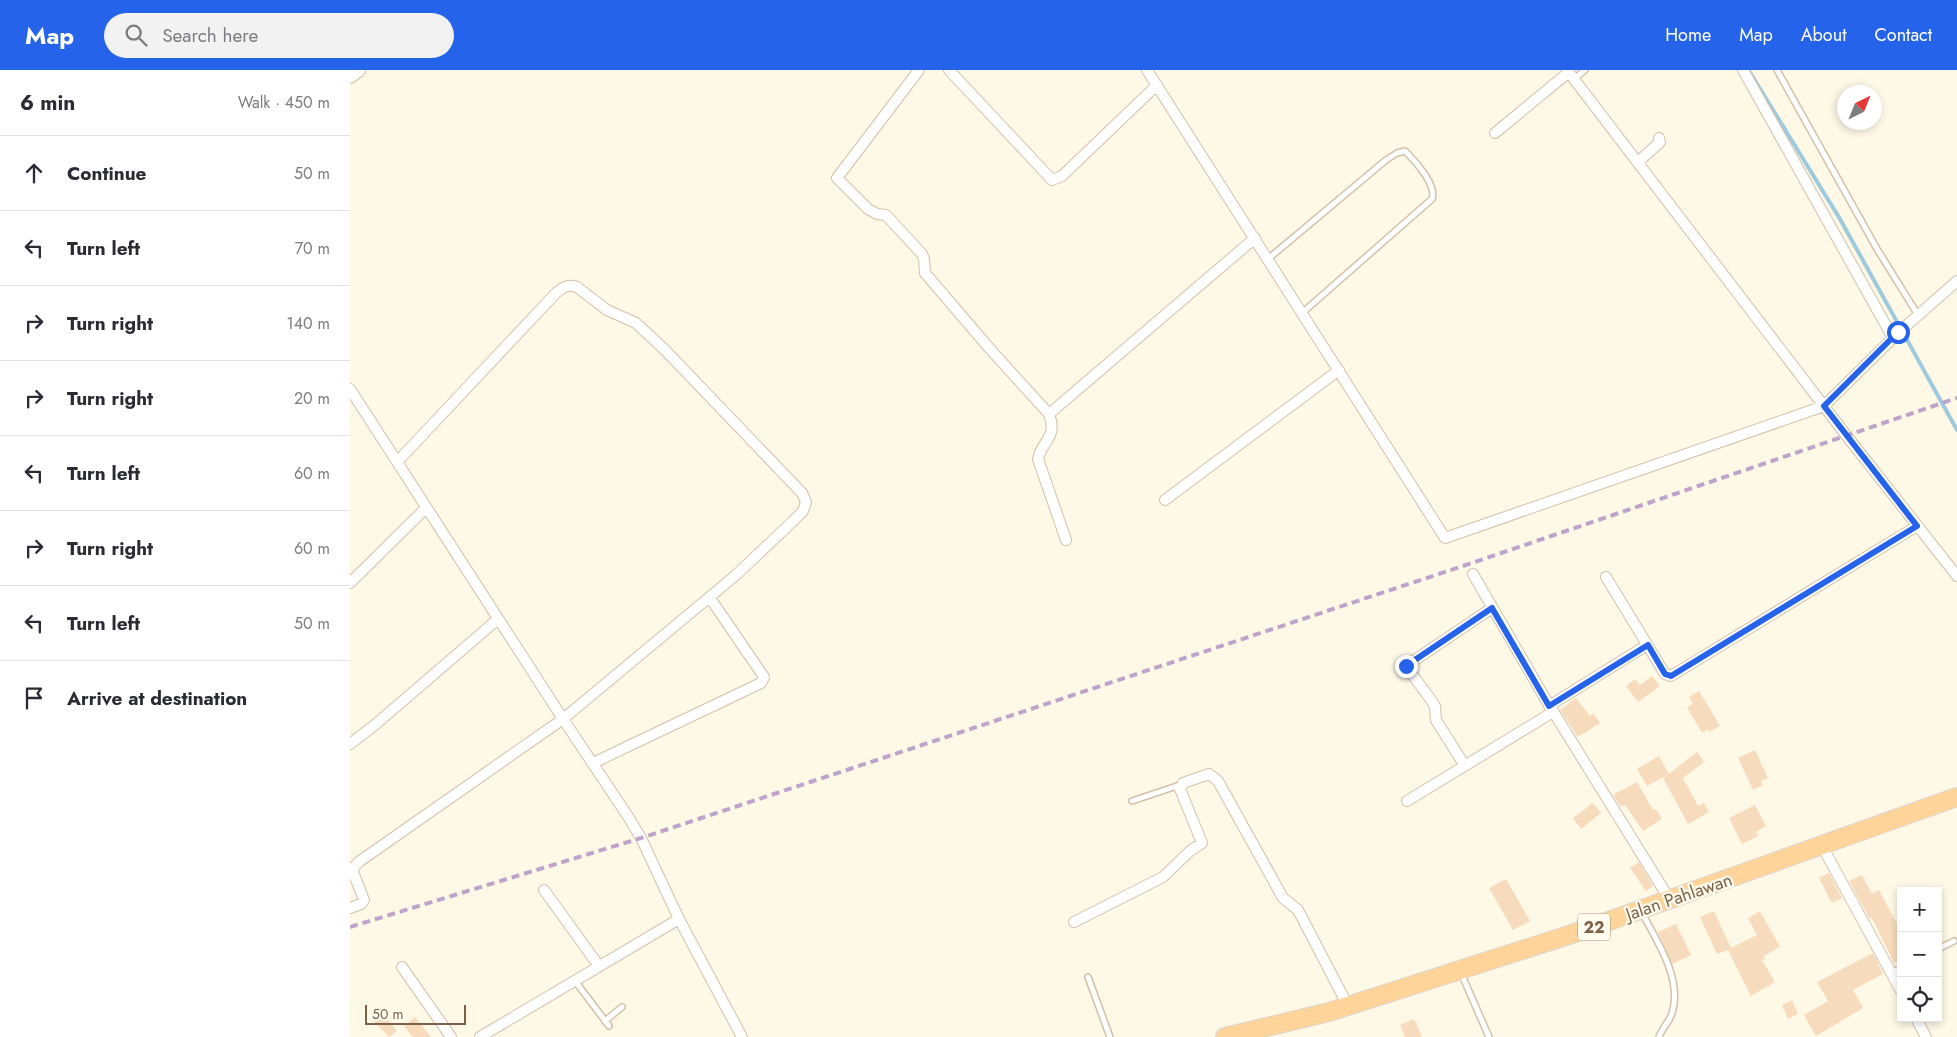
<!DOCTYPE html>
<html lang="en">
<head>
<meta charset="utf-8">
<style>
	:root { --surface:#fff; --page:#f2f2f3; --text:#2b2b33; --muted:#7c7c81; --line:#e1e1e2; --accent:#2563eb }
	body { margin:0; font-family:Jost,sans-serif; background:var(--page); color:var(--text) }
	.controls { position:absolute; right:15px; bottom:15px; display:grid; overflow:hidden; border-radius:0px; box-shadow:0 2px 8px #0003 }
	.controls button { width:45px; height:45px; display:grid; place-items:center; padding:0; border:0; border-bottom:1px solid var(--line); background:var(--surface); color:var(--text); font:25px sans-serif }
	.compass { position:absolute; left:1487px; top:15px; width:45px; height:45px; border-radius:50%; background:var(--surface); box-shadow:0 2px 8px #0003; rotate:43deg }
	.scale { position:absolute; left:15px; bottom:12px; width:101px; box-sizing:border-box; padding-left:5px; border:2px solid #7b6148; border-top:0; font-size:14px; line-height:18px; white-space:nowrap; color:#7b6148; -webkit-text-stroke:4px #fffbef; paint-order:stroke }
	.stop { position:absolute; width:15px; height:15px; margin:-11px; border:4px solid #2563eb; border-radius:50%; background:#fff }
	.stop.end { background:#2563eb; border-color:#fff; box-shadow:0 1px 5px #0008 }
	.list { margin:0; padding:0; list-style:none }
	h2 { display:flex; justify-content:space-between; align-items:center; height:65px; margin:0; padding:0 20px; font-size:21px }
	h2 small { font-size:16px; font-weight:400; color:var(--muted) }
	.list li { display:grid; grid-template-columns:32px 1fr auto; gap:15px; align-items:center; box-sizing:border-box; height:75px; padding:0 20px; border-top:1px solid var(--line) }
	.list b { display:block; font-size:19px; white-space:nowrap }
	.list em { font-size:16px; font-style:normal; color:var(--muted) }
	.icon { flex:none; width:28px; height:28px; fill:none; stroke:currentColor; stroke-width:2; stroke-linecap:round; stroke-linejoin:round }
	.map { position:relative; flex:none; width:1607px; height:967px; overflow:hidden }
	header { display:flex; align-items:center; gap:30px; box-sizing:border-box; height:70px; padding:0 25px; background:var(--accent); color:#fff }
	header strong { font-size:24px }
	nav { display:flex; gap:28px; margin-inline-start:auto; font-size:18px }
	.search { width:350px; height:45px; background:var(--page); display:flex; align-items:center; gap:12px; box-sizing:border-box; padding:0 18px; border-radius:28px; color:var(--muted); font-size:19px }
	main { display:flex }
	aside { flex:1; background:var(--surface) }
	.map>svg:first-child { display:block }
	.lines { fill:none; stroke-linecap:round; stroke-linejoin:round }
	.stream { stroke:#9ecadd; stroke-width:4 }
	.building { fill:#f6dbbc }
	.service-casing { stroke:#d2c1ab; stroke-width:8 }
	.minor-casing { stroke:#d2c1ab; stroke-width:12 }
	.tertiary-casing { stroke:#d2c1ab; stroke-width:16 }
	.trunk-casing { stroke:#ddd6cf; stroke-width:20 }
	.service { stroke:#fff; stroke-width:5 }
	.minor { stroke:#fff; stroke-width:10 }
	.tertiary { stroke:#fff; stroke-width:14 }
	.trunk { stroke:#fed49b; stroke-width:18 }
	.rail { stroke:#bea3ca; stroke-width:4; stroke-dasharray:8 5; stroke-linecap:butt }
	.route { stroke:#2563eb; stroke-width:6 }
	.labels { text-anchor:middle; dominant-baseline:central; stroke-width:4.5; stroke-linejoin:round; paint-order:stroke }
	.shield { fill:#fffbef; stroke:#a38f7a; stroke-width:1 }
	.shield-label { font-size:16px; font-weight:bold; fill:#7b6148 }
	.street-label { font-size:18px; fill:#7b6148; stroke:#fffbef }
</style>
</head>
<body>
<header>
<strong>Map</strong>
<div class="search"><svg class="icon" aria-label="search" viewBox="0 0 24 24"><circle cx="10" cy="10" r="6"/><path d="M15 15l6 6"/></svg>Search here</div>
<nav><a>Home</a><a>Map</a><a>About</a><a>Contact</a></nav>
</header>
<main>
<aside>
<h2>6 min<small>Walk · 450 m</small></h2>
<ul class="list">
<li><svg class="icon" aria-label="ahead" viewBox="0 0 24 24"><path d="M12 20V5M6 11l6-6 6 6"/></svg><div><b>Continue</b></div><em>50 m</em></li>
<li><svg class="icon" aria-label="left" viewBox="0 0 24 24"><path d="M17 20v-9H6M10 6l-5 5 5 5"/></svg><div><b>Turn left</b></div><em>70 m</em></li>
<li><svg class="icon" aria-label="right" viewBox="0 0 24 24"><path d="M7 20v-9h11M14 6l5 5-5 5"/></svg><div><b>Turn right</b></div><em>140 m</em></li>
<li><svg class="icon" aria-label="right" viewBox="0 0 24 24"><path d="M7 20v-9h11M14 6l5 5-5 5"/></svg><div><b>Turn right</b></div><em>20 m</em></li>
<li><svg class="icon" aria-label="left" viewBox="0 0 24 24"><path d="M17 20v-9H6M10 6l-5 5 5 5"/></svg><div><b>Turn left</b></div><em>60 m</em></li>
<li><svg class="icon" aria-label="right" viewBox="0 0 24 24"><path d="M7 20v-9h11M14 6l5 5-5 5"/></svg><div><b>Turn right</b></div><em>60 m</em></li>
<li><svg class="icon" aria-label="left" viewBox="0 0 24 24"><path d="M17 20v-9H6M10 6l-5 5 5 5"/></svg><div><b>Turn left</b></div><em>50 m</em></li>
<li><svg class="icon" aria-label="arrive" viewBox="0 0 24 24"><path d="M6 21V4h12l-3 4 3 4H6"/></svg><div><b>Arrive at destination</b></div></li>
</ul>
</aside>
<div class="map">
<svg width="1607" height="967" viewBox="0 0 1607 967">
	<rect width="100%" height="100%" fill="#fef8e7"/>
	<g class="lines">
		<!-- stream -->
		<path class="stream" d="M1399 1 1490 149 1607 360"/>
	</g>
	<!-- building -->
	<path class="building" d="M1302 606 1310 616 1288 632 1276 616 1285 609 1290 615Z
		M1349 621 1370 656 1359 662 1358 659 1352 663 1337 637 1343 634 1339 627Z
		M1226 628 1240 646 1243 643 1250 653 1228 667 1210 640Z
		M1405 680 1418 708 1411 711 1413 715 1403 720 1388 688Z
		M1347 682 1354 692 1333 708 1348 736 1354 733 1359 742 1338 754 1313 708 1319 704 1297 716 1287 699 1309 686 1319 704Z
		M1287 712 1303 740 1306 739 1312 749 1293 761 1275 735 1271 737 1263 725Z
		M1243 733 1251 743 1231 759 1223 748Z
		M1405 735 1416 756 1406 762 1408 766 1392 774 1379 748Z
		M1289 792 1303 816 1296 821 1280 798Z
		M1479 803 1492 828 1482 833 1469 808Z
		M1512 805 1522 824 1529 820 1546 852 1551 850V890L1544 893 1522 848 1520 849 1499 811Z
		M1156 809 1180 851 1163 860 1139 818Z
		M1364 841 1381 878 1407 865 1398 848 1410 841 1430 877 1414 886 1415 889 1412 890 1425 912 1401 926 1378 880 1367 884 1350 847Z
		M1326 854 1341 885 1322 894 1308 862Z
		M1523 883 1533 904 1503 920 1513 938 1466 966 1454 945 1478 931 1467 912Z
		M1442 930 1448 944 1438 949 1432 935Z
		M32 943 47 961 39 967 23 950Z
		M65 947 81 967H63L54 956Z
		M1064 949 1072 967H1055L1050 955Z"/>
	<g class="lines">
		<!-- service casing -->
		<g class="service-casing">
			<path id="service" d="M1427 0 1527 179 1568 245
				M1224 9 1235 0
				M918 189 1036 90 1047 83 1055 81 1058 84C1067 93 1087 116 1082 129L952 243
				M782 731 830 715
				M1292 843C1307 871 1333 910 1322 943 1320 951 1312 958 1309 967
				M1588 879 1604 871
				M1111 903 1139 967
				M1541 903 1551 898
				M738 907 760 967
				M225 911 259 956
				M255 951 272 937"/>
		</g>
		<!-- minor casing -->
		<g class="minor-casing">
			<path id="minor" d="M569 0 487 108 518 139 527 144 536 145 572 184 574 189 575 203 640 279 699 344C708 368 692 370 688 389L716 470
				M599 0 702 110 712 106 807 15
				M797 0 1095 468 1474 336 1548 263 1607 211
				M1217 0 1496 365 1607 506
				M1393 0 1543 268
				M1145 63 1219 2
				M1288 92 1310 72 1309 68
				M0 319 213 649 279 748 291 768 329 849 392 967
				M699 344 905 168
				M815 430 989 300
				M1123 504 1196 630 1320 830
				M1256 507 1315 604 1321 606 1567 456
				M0 513 76 438
				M1199 636 1297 575
				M0 674 26 654 148 549
				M243 693 411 613 414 607 360 528
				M1115 696 1086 650 1085 636 1081 630 1056 596 1142 538
				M1057 731 1203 642
				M1472 776 1551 921
				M194 820 249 896
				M0 838 11 834 14 830 3 802 4 797 10 791 213 649 386 505 442 452 453 441 456 432 452 423 315 280 286 253 257 240 227 217C218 214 213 217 206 223L47 392
				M724 852 813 807 840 781 852 773 830 719 833 713 859 704 868 711 933 828 948 840 998 936
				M52 897 101 967
				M1566 948 1576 967
				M130 967 329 849"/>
		</g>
		<!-- tertiary casing -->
		<g class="tertiary-casing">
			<path id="tertiary" d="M0 6 8 0"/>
		</g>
		<!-- trunk casing -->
		<g class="trunk-casing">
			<path id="trunk" d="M875 967 979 942 1225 863 1607 727"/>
		</g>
		<!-- service -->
		<use href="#service" class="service"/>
		<!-- minor -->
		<use href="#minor" class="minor"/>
		<!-- tertiary -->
		<use href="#tertiary" class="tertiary"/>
		<!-- trunk -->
		<use href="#trunk" class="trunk"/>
		<!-- rail -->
		<path class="rail" d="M0 857 291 768 1113 496 1607 328"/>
	</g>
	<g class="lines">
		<!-- route -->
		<path class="route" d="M1056 596 1142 538 1199 636 1298 575 1315 604 1321 606 1567 456 1474 336 1548 262"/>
	</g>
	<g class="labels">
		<!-- shield labels -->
		<rect class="shield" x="1228" y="843.5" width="32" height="27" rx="4"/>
		<g class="shield-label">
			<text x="1244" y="857">22</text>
		</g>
		<!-- street labels -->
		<g class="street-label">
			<text transform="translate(1329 827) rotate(-19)">Jalan Pahlawan</text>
		</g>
	</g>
</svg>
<div class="controls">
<button>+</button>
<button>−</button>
<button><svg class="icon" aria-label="locate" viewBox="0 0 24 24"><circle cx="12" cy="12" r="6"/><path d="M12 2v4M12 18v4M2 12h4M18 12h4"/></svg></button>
</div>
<svg class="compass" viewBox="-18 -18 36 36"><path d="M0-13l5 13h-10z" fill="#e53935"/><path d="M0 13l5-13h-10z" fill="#7c7c81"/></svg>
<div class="scale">50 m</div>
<div class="stop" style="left:1548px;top:262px"></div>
<div class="stop end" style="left:1056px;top:596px"></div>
</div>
</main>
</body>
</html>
